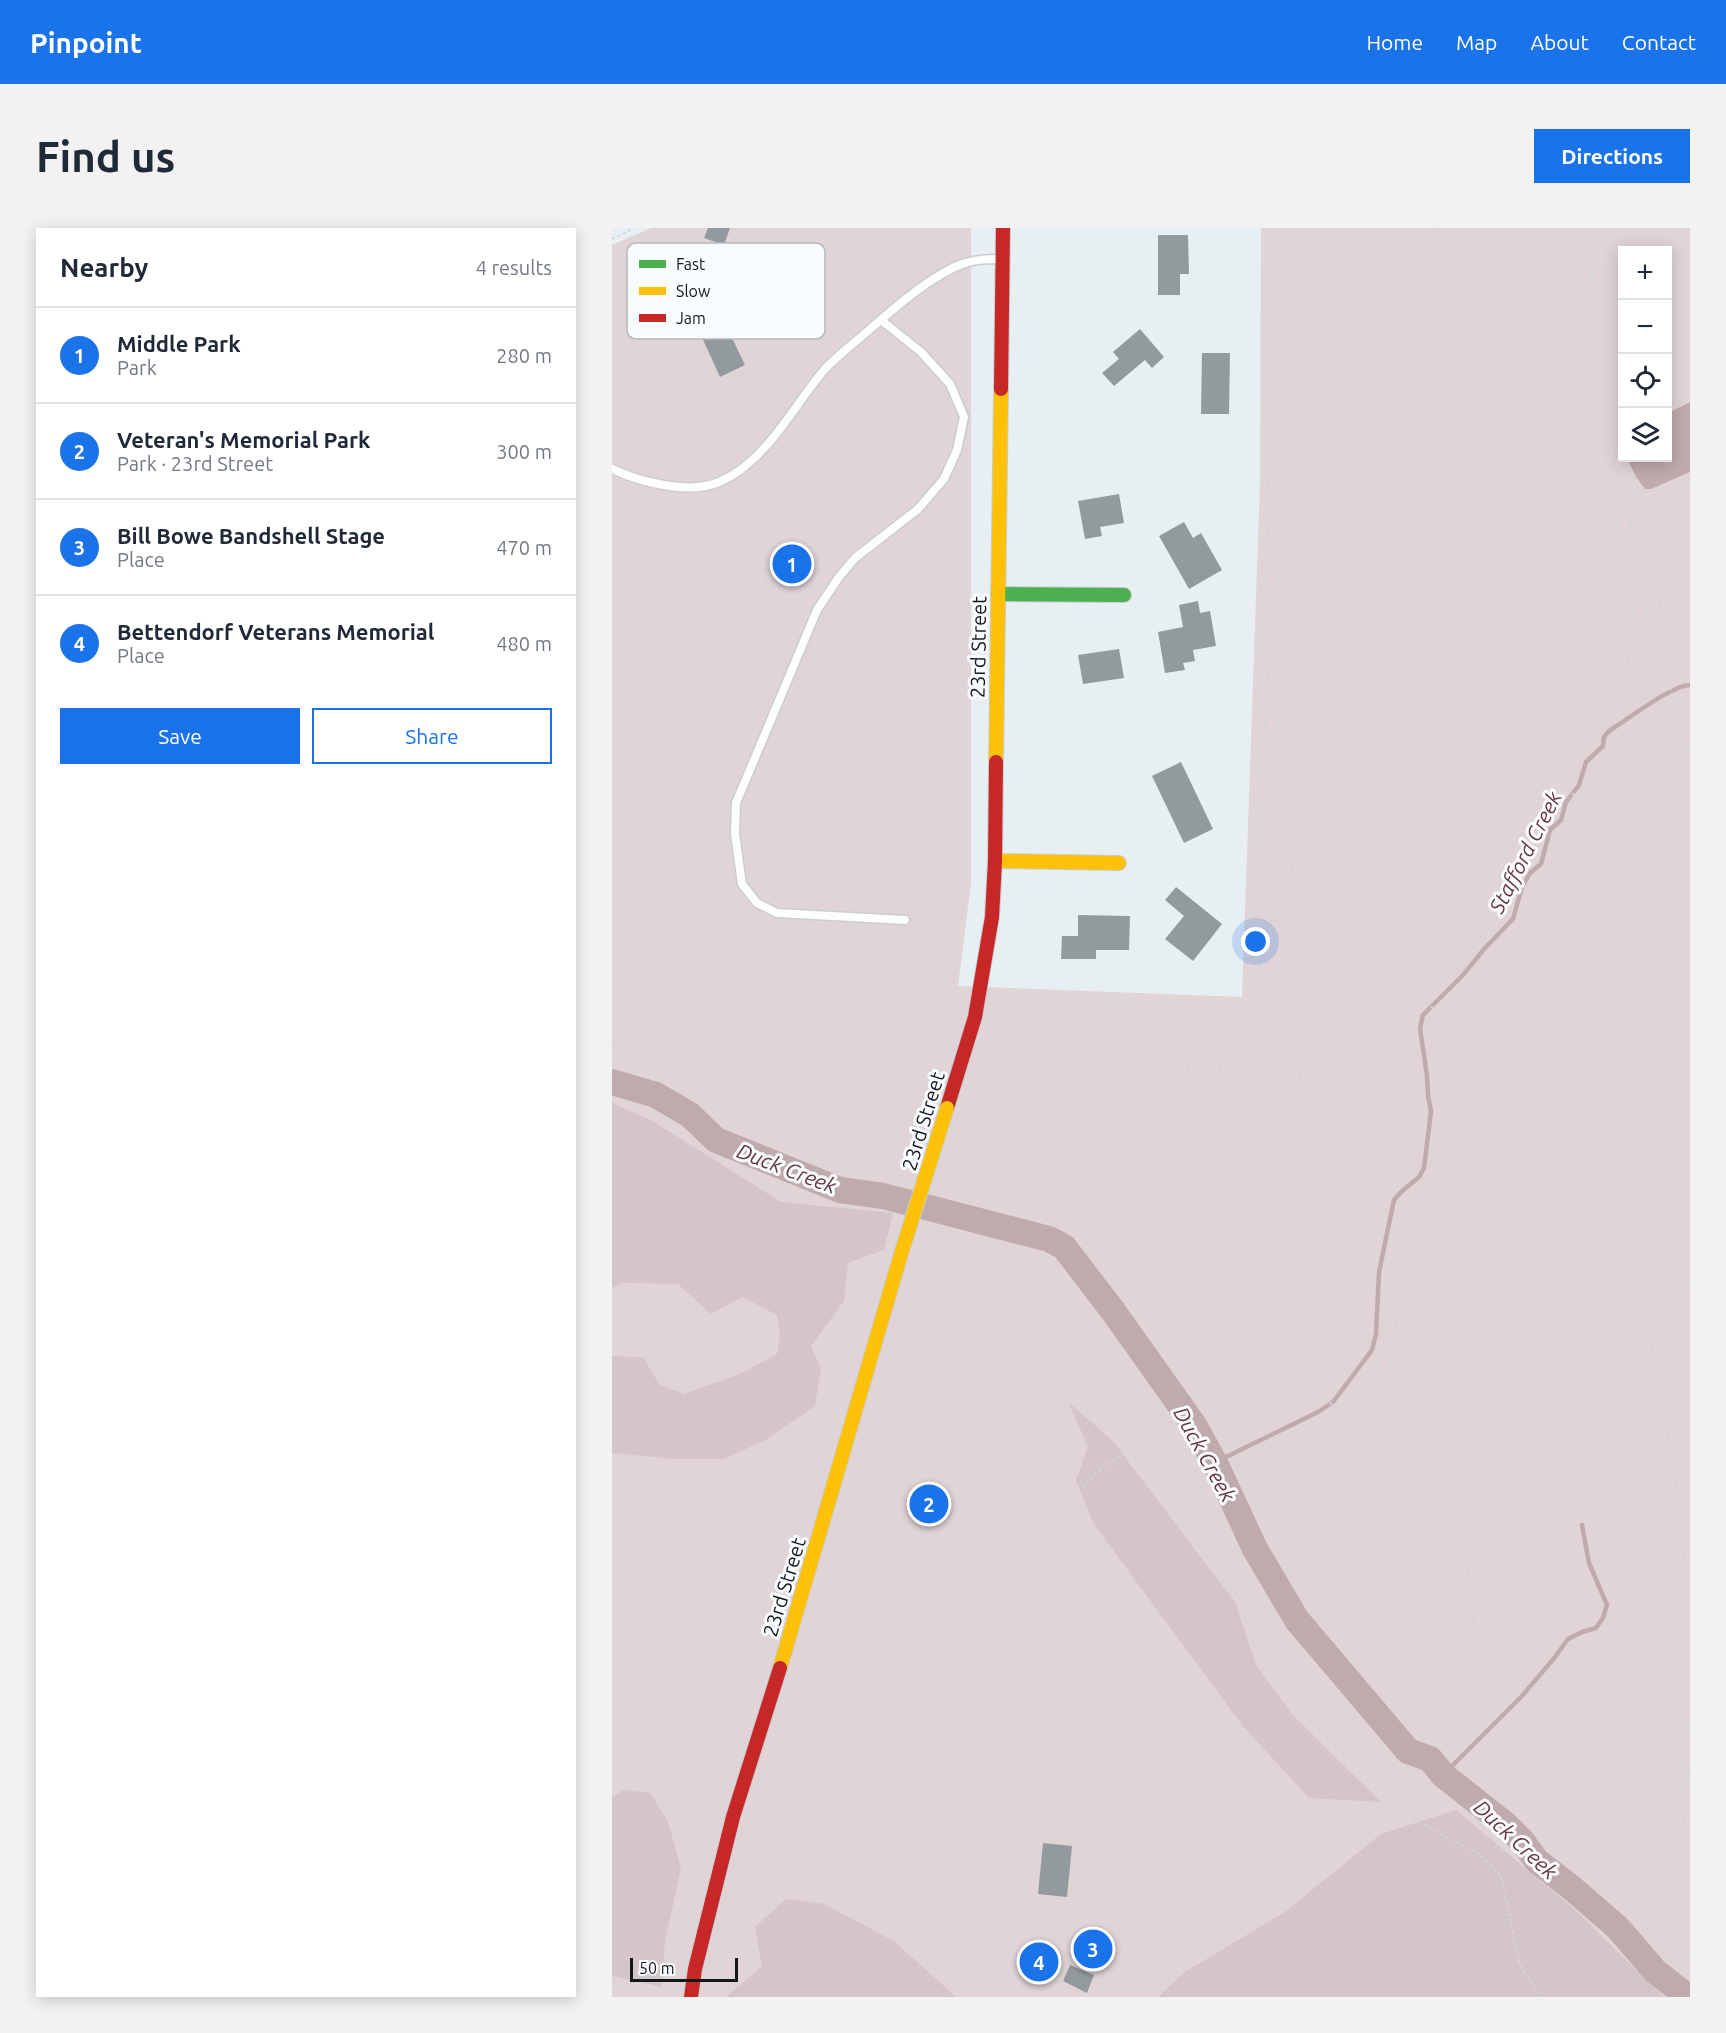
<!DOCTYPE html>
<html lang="en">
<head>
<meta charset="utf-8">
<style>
	:root { --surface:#fff; --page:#f2f2f3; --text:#1f2937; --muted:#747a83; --line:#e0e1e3; --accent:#1a73e8 }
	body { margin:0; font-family:Ubuntu,sans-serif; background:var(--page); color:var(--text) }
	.controls { position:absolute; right:18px; top:18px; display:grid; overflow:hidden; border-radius:0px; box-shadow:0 3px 15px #0003 }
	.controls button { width:54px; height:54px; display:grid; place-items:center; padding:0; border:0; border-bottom:2px solid var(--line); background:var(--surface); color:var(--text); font:30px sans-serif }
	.scale { position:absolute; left:18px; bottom:15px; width:108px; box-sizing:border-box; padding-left:6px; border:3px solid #141819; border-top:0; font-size:16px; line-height:21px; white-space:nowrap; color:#141819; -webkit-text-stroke:4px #f8fcfe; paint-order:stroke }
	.you { position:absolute; left:644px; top:714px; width:21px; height:21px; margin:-15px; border:4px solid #fff; border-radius:50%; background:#1a73e8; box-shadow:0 0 0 9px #1a73e833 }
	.badge { display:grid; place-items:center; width:39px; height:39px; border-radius:50%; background:var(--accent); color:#fff; font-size:20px; font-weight:700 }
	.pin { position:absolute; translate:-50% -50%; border:3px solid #fff; box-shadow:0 2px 6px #0006 }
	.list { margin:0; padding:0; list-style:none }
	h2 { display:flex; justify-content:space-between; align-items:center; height:78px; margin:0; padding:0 24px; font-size:26px }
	h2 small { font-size:20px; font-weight:400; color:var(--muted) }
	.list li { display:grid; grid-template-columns:39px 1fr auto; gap:18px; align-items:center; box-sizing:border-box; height:96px; padding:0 24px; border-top:2px solid var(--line) }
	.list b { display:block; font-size:22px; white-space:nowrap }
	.list p { margin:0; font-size:20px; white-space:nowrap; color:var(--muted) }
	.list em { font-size:20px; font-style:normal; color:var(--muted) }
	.actions { display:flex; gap:12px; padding:18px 24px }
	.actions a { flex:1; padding:14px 0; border:2px solid var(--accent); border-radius:0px; text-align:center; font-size:21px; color:var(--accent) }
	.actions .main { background:var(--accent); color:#fff }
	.icon { flex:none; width:33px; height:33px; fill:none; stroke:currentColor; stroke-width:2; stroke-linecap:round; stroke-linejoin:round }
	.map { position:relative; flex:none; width:1078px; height:1769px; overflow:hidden; border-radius:0px }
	header { display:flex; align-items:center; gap:36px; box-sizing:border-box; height:84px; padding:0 30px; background:var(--accent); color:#fff }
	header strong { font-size:28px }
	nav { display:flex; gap:33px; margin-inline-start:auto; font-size:21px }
	.intro { display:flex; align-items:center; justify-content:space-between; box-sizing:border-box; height:144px; padding:0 36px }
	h1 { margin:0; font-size:42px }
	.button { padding:15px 27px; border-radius:0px; background:var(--accent); color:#fff; font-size:21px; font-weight:700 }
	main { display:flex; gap:36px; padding:0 36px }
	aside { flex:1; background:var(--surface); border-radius:0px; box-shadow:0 3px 15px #0003 }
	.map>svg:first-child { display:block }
	.green { fill:#e1d4d7; fill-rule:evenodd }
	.forest { fill:#d4c5c8 }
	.water { fill:#bfaaad }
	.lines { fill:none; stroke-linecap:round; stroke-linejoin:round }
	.stream { stroke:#bfaaad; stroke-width:4.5 }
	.river { stroke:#bfaaad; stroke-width:26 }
	.building { fill:#929a9e }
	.lane-casing { stroke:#c8cdce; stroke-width:11 }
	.fast-casing { stroke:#c8cdce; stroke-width:16 }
	.slow-casing { stroke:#c8cdce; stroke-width:16 }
	.jam-casing { stroke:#c8cdce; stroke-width:16 }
	.path { stroke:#d2d4d5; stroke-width:2; stroke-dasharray:3 3; stroke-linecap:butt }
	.lane { stroke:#fcfdfd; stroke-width:8 }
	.fast { stroke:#4caf50; stroke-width:14 }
	.slow { stroke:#ffc107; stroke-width:14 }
	.jam { stroke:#c62828; stroke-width:14 }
	.slow-bridge-casing { stroke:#c8cdce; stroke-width:16; stroke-linecap:butt }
	.slow-bridge { stroke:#ffc107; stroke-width:14 }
	.labels { text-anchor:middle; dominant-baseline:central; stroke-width:6; stroke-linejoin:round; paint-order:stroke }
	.street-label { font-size:20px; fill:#141819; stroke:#f8fcfe }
	.water-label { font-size:21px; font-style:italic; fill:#68363e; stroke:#f8fcfe }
	.key { fill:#f8fcfe; stroke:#b4b8b9; stroke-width:1.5 }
	.key-label { font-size:16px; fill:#141819 }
</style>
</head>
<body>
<header>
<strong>Pinpoint</strong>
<nav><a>Home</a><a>Map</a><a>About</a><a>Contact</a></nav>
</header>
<div class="intro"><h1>Find us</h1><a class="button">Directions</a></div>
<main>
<aside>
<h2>Nearby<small>4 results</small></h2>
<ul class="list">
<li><span class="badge">1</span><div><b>Middle Park</b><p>Park</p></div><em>280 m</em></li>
<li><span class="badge">2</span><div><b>Veteran's Memorial Park</b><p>Park · 23rd Street</p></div><em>300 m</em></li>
<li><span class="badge">3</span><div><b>Bill Bowe Bandshell Stage</b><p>Place</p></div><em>470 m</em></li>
<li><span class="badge">4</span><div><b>Bettendorf Veterans Memorial</b><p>Place</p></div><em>480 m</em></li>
</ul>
<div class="actions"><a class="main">Save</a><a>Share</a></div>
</aside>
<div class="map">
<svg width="1078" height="1769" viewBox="0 0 1078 1769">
	<rect width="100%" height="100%" fill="#e8eff2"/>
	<!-- green -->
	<path class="green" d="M39 0H359V655L346 758 630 769 648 254 649 0H1078V1769H0V17ZM1011 22H1056V230H1011Z"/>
	<!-- forest -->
	<path class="forest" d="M0 875 39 892 169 974 281 985 272 1022 236 1035 232 1073 199 1118 209 1140 203 1178 152 1213 111 1231H63L0 1225V1128L31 1129 47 1156 72 1166 130 1145 165 1126 168 1106 165 1087 130 1069 99 1086 66 1056 11 1055 0 1060Z
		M456 1174 500 1212 623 1374 644 1437 680 1486 769 1574 697 1570 630 1497 481 1295 464 1252 476 1218Z
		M11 1562 38 1565 56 1594 69 1640 53 1713 50 1759 0 1748V1570Z
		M844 1582 961 1680 1052 1769H546L573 1744 673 1684 769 1606Z
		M174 1671 212 1676 282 1713 344 1769H114L150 1738 143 1699Z"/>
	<!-- water -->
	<path class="water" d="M1078 174V244L1039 261H1033L1024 249 1015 230H1056V185Z"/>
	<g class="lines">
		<!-- stream -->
		<path class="stream" d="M604 1237 614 1229 706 1184 721 1174 760 1122 764 1106 767 1044 782 972 789 964 807 949 812 940 819 883 816 868 815 848 808 800 811 787 851 747 873 720 901 691 910 659 918 645 929 636 938 602 949 592 954 574 967 557 974 534 991 518 992 509 997 503C1015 492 1060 457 1078 457
			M831 1547 910 1468 943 1429 956 1411 970 1404 984 1400 991 1390 995 1377 977 1335 970 1297"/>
		<!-- river -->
		<path class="river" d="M0 854 44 867 78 887 104 912 228 962 271 968 437 1011 452 1019 501 1083 582 1197 604 1237 643 1321 685 1392 796 1523 818 1531 831 1547 893 1596 910 1613 925 1633 961 1661 1006 1700 1043 1743 1076 1769"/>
	</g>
	<!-- building -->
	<path class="building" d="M96 0H118L112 17 92 10Z
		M546 7H576L577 46H568V67H546Z
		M101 70 133 137 108 149 77 81Z
		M528 101 552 129 540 140 533 132 502 158 490 145 507 131 501 124Z
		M590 125H618L617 186H589Z
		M507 266 512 295 488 299 490 308 473 311 466 273Z
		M572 294 581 310 589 305 610 342 577 361 547 308Z
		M586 373 588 385 598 383 604 418 581 422 583 433 571 435 573 442 553 445 546 404 571 399 567 377Z
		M507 421 512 450 471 456 466 427Z
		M569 534 601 601 572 615 540 548Z
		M564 659 610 696 581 733 553 711 572 688 553 672Z
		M466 687 518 688 517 722H484V731H449L450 708H466Z
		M431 1615 460 1618 455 1669 426 1666Z
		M470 1701 500 1714 473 1734Z
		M458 1737 482 1747 475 1765 451 1753Z"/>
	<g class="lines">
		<!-- lane casing -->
		<g class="lane-casing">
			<path id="lane" d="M269 92 309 124 338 156 352 189 345 222 332 251 306 281 243 330 227 349 205 382 124 575 123 606 130 656 145 675 165 685 293 692
				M0 241C28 254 77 267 107 254 154 234 180 180 212 142 223 130 237 119 250 108 277 85 316 49 350 36 363 31 376 31 390 31"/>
		</g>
		<!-- fast casing -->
		<g class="fast-casing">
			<path id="fast" d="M386 366 512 367"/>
		</g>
		<!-- slow casing -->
		<g class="slow-casing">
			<path id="slow" d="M384 534 389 161
				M383 633 507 635
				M168 1440 289 1026"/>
		</g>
		<!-- jam casing -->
		<g class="jam-casing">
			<path id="jam" d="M389 161 391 0
				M335 880 363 789 380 689 383 633 384 534
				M79 1769 83 1741 121 1589 168 1440"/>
		</g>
		<!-- path -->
		<path class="path" d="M827 0C821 24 813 87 797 104 791 110 782 110 775 108L756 83 738 65 716 58 690 63 674 74 659 93 652 116 651 152 652 173 663 218 656 251 657 281 653 347 656 451 650 550 664 600 679 630 680 645 653 708 639 774 621 799 612 820 608 837 609 865 607 869 599 871 591 867 577 843 562 810 548 789 549 780 557 776 563 779 568 786 574 818 585 929 588 936 634 1008 656 1063 672 1117 679 1134 757 1215C768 1233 766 1253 772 1273L842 1370 932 1475 941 1495 948 1529 969 1543
			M0 11 23 0
			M1013 22 1023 0
			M1011 115 1007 139 1011 170
			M1011 171 996 188 993 204 997 229 1016 263 1019 279V302L1015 336V347L1021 373V387L1014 447 1007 460 948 517C935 548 971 567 974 596 977 622 963 651 971 677 976 692 989 703 988 719 987 736 978 751 977 768 976 785 983 801 987 817 992 832 995 851 1003 864 1020 890 1051 903 1078 914
			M1078 252 1052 264 1047 271 1046 293 1041 331 1050 392V439L1066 478 1078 524
			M733 724 709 756 683 786 681 792 689 855C694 865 708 873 720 874 730 876 738 875 747 871 784 855 773 807 788 776 791 770 796 766 800 761
			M906 785C914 764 921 743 924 721L919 715V703L925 697 932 700 934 707 933 714 924 721
			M0 817 115 836 143 847 187 870 208 899 219 904 305 910
			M190 872 200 878 214 881 325 852
			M343 914C363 918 378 922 398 915L401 909C401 890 406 821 376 826L369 836
			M398 915 481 941
			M306 1036 313 1041 369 1058 390 1069 408 1083 434 1123 518 1222 620 1361 647 1393 659 1415 662 1439 672 1463 730 1524 808 1594 837 1611 869 1627 889 1648 908 1737 929 1769
			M1078 1054 1060 1044 1044 1040C1026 1055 1044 1142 1048 1165 1059 1225 1071 1288 1073 1350 1073 1378 1056 1401 1059 1430 1062 1456 1075 1479 1078 1505
			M444 1269 458 1270 468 1264 483 1245 518 1222
			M996 1307 1010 1339 1017 1376 1028 1387 1043 1391 1066 1386
			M862 1391 853 1316 842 1284 822 1240 816 1232 795 1215 793 1209 787 1169 779 1140V1125L801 1003 825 948 834 907 840 871 844 859 858 838 892 824C903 814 904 799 906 785L872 791 834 792 800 761 808 749 822 719 856 679 871 647 881 619 887 574 897 544V527L896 506 880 452 882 431 892 385 933 260 941 228 975 137 979 110 981 67 978 41 971 0
			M1078 1534 1075 1573 1069 1610 1057 1651 1075 1727 1078 1733
			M1057 1651 1042 1638 969 1543C989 1550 1022 1566 1042 1558 1056 1554 1067 1542 1078 1534"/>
		<!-- lane -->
		<use href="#lane" class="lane"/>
		<!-- fast -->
		<use href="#fast" class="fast"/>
		<!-- slow -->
		<use href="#slow" class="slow"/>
		<!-- jam -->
		<use href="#jam" class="jam"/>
		<!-- slow-bridge casing -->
		<g class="slow-bridge-casing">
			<path id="slow-bridge" d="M289 1026 335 880"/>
		</g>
		<!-- slow-bridge -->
		<use href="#slow-bridge" class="slow-bridge"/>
	</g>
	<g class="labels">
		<!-- street labels -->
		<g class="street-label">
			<text transform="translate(366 419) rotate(-89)">23rd Street</text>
			<text transform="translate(311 893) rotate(-73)">23rd Street</text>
			<text transform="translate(172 1359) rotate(-73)">23rd Street</text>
		</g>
		<!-- water labels -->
		<g class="water-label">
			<text transform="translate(913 624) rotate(-63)">Stafford Creek</text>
			<text transform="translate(175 940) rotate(21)">Duck Creek</text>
			<text transform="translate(593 1226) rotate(61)">Duck Creek</text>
			<text transform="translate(904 1611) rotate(43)">Duck Creek</text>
		</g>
	</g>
	<!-- legend -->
	<rect x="15" y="15" width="198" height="96" rx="9" class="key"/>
	<rect x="27" y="32" width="27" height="8" fill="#4caf50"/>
	<rect x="27" y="59" width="27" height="8" fill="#ffc107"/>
	<rect x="27" y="86" width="27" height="8" fill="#c62828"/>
	<g class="key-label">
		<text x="64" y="42">Fast</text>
		<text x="64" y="69">Slow</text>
		<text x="64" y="96">Jam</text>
	</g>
</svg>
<div class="controls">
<button>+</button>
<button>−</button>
<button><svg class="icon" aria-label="locate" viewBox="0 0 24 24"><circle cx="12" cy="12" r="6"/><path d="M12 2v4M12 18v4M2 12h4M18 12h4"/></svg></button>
<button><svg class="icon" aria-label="layers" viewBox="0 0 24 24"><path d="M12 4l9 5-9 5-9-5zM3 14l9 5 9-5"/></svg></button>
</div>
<div class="scale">50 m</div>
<div class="you"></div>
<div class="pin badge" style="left:180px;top:336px">1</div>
<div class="pin badge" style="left:317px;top:1276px">2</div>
<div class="pin badge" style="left:481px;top:1721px">3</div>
<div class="pin badge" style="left:427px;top:1734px">4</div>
</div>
</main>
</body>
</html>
